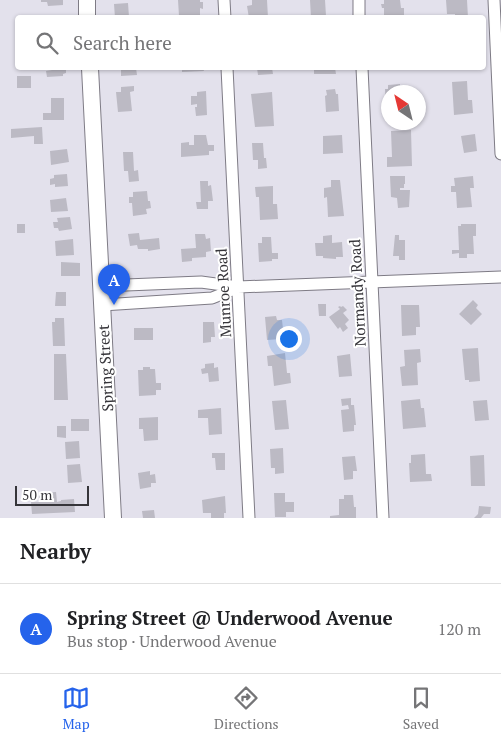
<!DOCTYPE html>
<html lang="en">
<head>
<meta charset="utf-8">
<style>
	:root { --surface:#fff; --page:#f6f6f6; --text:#202124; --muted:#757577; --line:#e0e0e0; --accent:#2563eb }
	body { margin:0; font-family:"PT Serif",serif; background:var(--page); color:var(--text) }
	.compass { position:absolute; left:381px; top:85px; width:45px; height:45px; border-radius:50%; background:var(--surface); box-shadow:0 1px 4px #0004; rotate:325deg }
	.scale { position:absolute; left:15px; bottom:12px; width:74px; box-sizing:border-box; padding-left:5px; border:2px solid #36353a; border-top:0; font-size:14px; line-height:18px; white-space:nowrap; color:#36353a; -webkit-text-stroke:4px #fff; paint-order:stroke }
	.you { position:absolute; left:288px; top:338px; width:18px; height:18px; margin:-12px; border:4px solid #fff; border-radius:50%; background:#1a73e8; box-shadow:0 0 0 8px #1a73e833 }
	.badge { display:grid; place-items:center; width:32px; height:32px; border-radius:50%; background:var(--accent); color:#fff; font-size:16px; font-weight:700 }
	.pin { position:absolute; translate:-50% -41px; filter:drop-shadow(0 1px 2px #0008) }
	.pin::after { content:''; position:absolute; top:26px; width:18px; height:15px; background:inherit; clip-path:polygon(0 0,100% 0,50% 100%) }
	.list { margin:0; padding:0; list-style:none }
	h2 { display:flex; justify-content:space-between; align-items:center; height:65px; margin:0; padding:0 20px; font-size:21px }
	h2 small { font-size:16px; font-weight:400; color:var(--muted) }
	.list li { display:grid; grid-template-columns:32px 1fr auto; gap:15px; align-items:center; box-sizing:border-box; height:90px; padding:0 20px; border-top:1px solid var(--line) }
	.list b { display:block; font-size:19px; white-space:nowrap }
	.list p { margin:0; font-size:16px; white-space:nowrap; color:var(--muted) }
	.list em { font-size:16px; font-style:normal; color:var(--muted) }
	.icon { flex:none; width:28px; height:28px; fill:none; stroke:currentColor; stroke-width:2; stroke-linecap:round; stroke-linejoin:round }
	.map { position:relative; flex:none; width:501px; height:518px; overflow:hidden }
	.search { position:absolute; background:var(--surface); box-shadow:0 1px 4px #0004; left:15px; right:15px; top:15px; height:55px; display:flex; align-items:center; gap:12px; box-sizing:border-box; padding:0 18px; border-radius:5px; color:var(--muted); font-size:19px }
	.sheet { height:155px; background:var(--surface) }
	nav { display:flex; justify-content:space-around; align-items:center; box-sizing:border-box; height:70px; border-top:1px solid var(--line); background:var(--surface); font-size:14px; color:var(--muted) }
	nav a { display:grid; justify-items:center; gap:2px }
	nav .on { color:var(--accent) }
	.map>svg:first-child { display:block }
	.building { fill:#bcbac4 }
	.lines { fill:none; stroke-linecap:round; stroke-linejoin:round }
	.street-casing { stroke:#7e7b85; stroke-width:13 }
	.secondary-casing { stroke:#7e7b85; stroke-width:18 }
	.street { stroke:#fff; stroke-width:11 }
	.secondary { stroke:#fff; stroke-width:16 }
	.labels { text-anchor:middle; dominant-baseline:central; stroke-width:4; stroke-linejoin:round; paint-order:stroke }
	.street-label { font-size:15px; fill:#36353a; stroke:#fff }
</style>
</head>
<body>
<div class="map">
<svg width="501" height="518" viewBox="0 0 501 518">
	<rect width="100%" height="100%" fill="#e3e1ec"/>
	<!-- building -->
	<path class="building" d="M41 0H63V5L48 6 47 2H41Z
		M178 0H200V2H203V9L200 8V18H183V16H179Z
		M252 0H267L268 18H249L247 6 252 5Z
		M310 0H325L326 16H330V18H311Z
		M384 0H400L401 8H404V18H384V8H382L381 4H384Z
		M446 0H467L468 18H455V14H447Z
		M128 3 129 17 115 18 114 4Z
		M52 68H66V73L63 74V76L47 77 46 71 52 70Z
		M121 68H136L137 75 121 76Z
		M182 68H203L204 71 182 72Z
		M257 68H272L273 74 258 75Z
		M314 68H335L336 74H314Z
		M17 76H31V88H17Z
		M467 81 468 100H472L473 113 454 115 452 82Z
		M400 84V90H406V92H388V109L386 110 385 89H388V85Z
		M134 86V91L130 92 132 111 118 112 116 92H121V87Z
		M335 89 336 94H338L339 111 326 112 325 96 327 95 326 90Z
		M206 91 207 115 196 116 195 107H197V104L191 105V96H197V92Z
		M272 92 274 126 255 127 251 94Z
		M51 98H64V120H43V113H51Z
		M42 127 43 144H34V136L11 138V129Z
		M411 130 412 166 387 167V157H392L391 131Z
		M475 134 477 151 464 153 461 136Z
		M194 135H206L208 145H214V151H209V155L181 157V143L189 142V145H194Z
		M342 135 343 153 323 154V136Z
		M252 143H263L264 158H266L267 168 258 169V160H253Z
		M67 149 69 162 51 165 50 151Z
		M123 152H133L134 171 138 170 139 181 129 182 128 171H124Z
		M67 174 68 186 55 187V184L50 185V179L54 178V175Z
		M390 176H405V184H404V188H400V190H410L409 207 398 208 397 198 391 197Z
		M473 176 474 188H470L472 207 457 208 456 192H451V186H455L454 178Z
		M331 180H340L344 216 328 217 327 197 324 198V188L331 187Z
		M200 181H208V186L211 185 213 201H208V209H197L196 202H201Z
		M273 186V204H277L278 219 260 220 259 197H256L255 187Z
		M147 191 148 201H150L151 208 146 209 147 214 133 216 132 203H129V197H133V192Z
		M66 198 68 211 51 212 50 200Z
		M70 217 72 229 59 231 58 228H54L53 222H58L57 218Z
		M17 224H25V233H17Z
		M461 224H476V236H473L474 254H467V258H459V253L452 254V250H459L458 226H461Z
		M139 233 140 240 159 238 160 249 148 251V249H138L137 245 130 246 128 234Z
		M195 234H205L206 239 210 238 211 251 206 252V257L192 258V261L182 262 181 249 196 248Z
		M332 235V243L342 242 343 257H336V259L323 258V256H316L315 243H323V236Z
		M395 235H399V240H405V260H399V256H393Z
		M262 237H271L272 253H278V259H272V261L259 262 258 243H262Z
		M73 239 74 255 56 256 55 241Z
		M61 262 80 263V276H61Z
		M56 292H66V306H55Z
		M473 300 478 305 476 308 482 314 471 325 459 314Z
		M318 304H326V316H319Z
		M401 305H419L420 327H416V335L402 336Z
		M340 306 341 307 343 306 347 310 343 313 349 320 345 324 348 328 343 332 340 327 338 329 329 317 340 309 338 307Z
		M276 316 277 320H282L283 329H280L281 339 267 340 265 317Z
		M55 318H64L65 346H53L52 322H55Z
		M203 322H214L215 337H211V342L203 343Z
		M134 328H153V340H134Z
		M478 348 480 381 469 382V380H465L462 349Z
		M420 349 421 362 417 363 418 385 402 386 400 367 405 366 404 350Z
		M285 353 287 373H290L291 383 274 386 272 366H268L267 356Z
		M54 354H66L68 400H54Z
		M350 354 352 376 339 377 337 356Z
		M214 363V368L218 367 219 381 209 382 208 373 202 374 201 369 205 368V364Z
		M143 367H150V369H155L156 383H161V390H156V395L139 396 138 370H143Z
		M351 398V405H354L356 425H354V431L343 432 341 410 349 409 348 405 342 406 341 399Z
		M420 399 421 408H424L426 427 403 429 401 401Z
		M286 400 289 429 275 430 272 401Z
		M487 400 489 420 475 421 473 401Z
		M221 408 222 434 209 435 208 418H198V410Z
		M158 417V440L144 441 143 429H139V418Z
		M71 419H89V431H71Z
		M57 426H66V438L57 437Z
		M79 441 80 458 66 459 65 442Z
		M283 448 284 473 275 474V468H271L270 449Z
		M212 453H225V470H216L215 458H212Z
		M425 454 426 474H431L432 481 410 482 409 463H411V455Z
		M484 455 485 486H471L470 456Z
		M355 456 357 471H353V479L344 480 342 457Z
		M80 464 82 482 68 483 67 465Z
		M150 471V475L155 474 156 483H151V487L140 489 138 473Z
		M56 492 57 502 61 501V500L74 499 75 512 32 514 31 502H39V493Z
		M274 493H285V502H294V512H286V517H275Z
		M344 495H353L354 507H356V518H330V516L339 515V499H344Z
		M225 496 226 513H224V518H211V513H203L202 500Z
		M479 506 491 507 490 514H484L481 518H474L478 514Z
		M154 510 155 518H143L142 511Z"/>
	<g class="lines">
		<!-- street casing -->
		<g class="street-casing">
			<path id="street" d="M224 0 225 18
				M359 0V18
				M494 0 501 154
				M227 68 249 518
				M362 68 383 518
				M101 286 201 282 238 287 501 277
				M102 305 212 298 237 288"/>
		</g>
		<!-- secondary casing -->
		<g class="secondary-casing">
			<path id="secondary" d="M87 0V18
				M90 68 113 518"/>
		</g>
		<!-- street -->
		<use href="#street" class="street"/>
		<!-- secondary -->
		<use href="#secondary" class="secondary"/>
	</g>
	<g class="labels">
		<!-- street labels -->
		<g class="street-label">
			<text transform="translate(223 293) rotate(-93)">Munroe Road</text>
			<text transform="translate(357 293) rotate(-93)">Normandy Road</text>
			<text transform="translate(105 368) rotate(-93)">Spring Street</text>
		</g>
	</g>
</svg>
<svg class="compass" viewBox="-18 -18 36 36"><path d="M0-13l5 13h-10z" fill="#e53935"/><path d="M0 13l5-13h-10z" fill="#757577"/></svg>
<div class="scale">50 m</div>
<div class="you"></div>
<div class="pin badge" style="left:114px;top:305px">A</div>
<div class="search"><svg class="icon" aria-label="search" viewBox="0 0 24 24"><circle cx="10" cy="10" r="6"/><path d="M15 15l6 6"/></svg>Search here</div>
</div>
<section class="sheet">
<h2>Nearby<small></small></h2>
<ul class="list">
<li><span class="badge">A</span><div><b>Spring Street @ Underwood Avenue</b><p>Bus stop · Underwood Avenue</p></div><em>120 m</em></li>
</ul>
</section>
<nav>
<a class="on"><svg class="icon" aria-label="map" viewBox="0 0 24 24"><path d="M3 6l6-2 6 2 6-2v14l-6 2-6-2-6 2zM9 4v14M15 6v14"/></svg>Map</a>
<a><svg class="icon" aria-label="directions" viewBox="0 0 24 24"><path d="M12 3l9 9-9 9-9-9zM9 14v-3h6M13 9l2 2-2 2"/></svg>Directions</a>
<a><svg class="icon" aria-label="saved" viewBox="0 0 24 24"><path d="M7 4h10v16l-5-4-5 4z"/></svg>Saved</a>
</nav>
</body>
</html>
